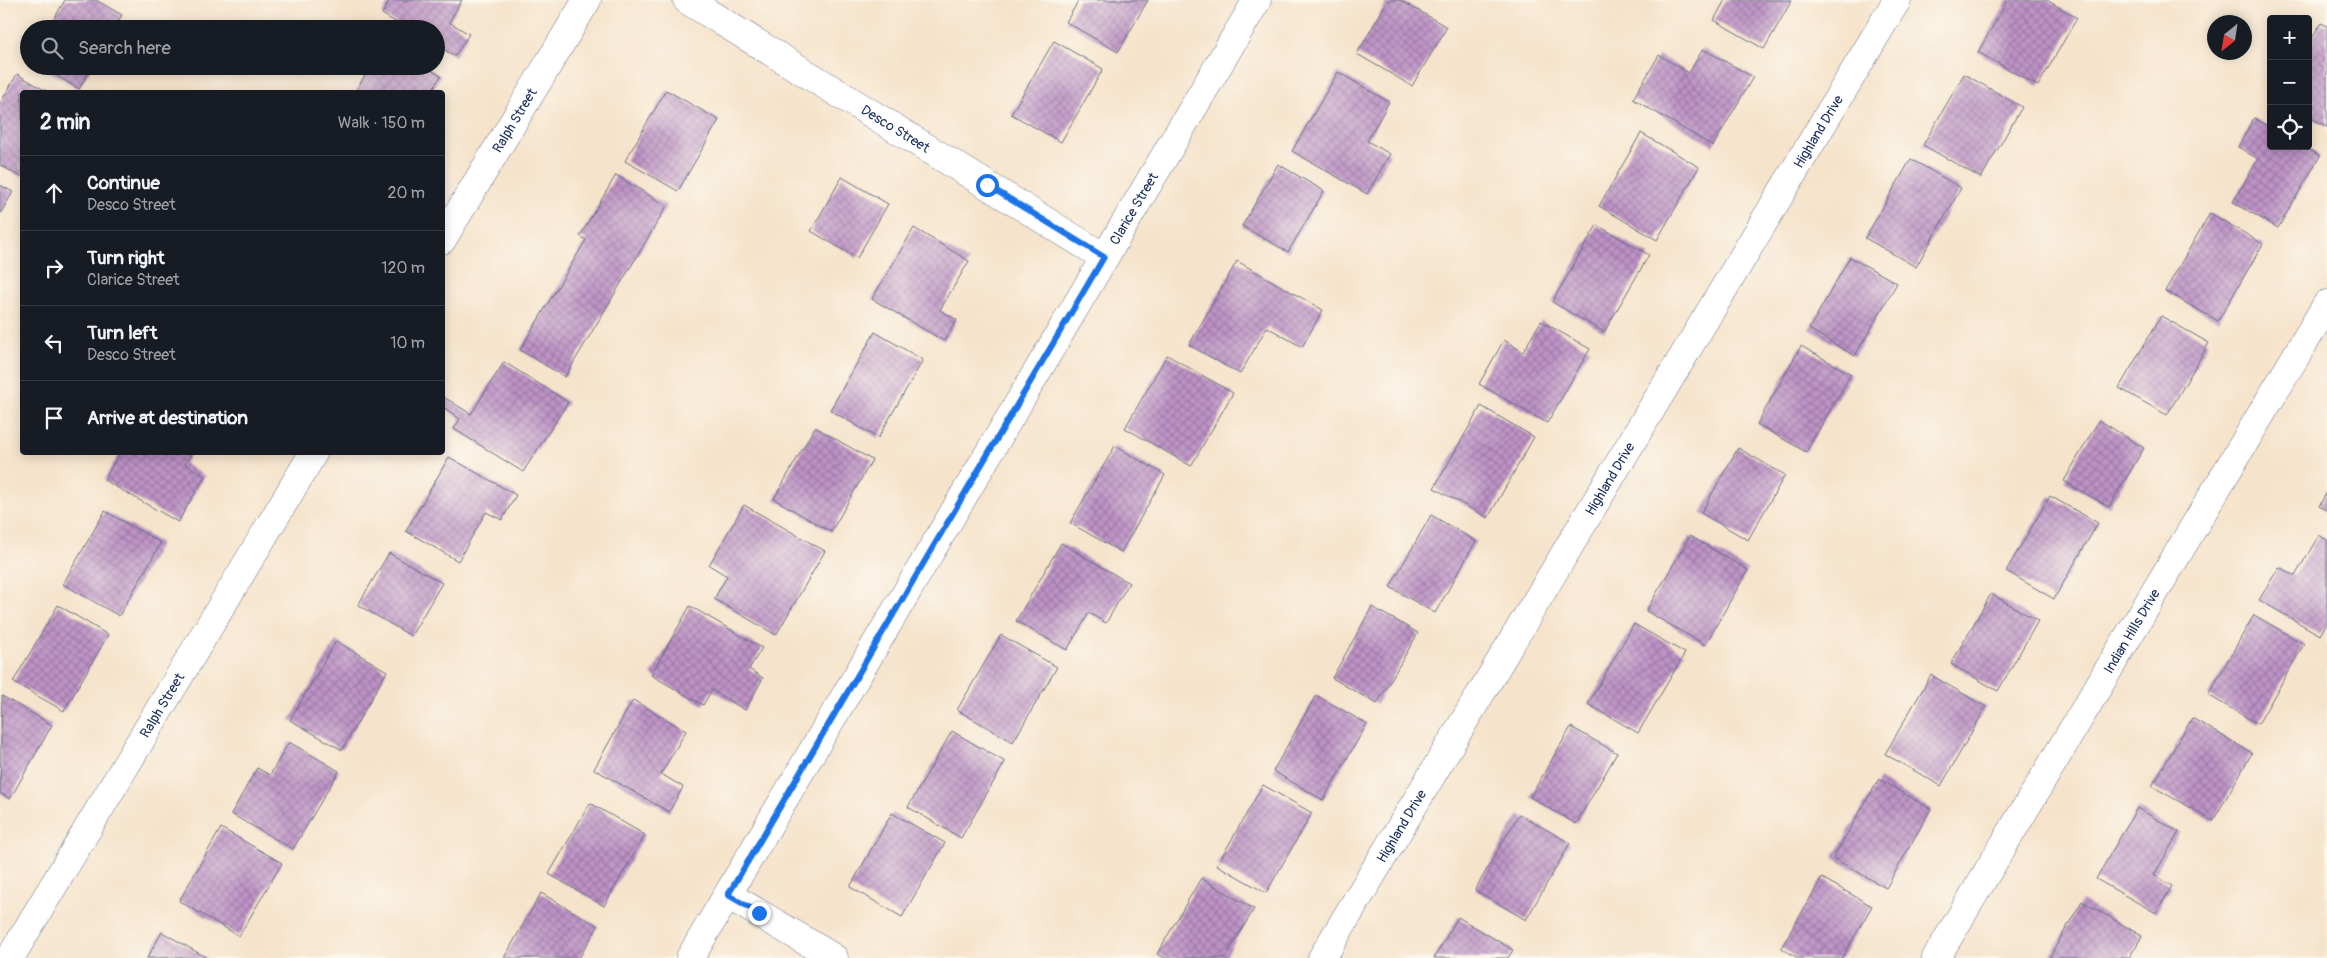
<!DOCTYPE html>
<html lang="en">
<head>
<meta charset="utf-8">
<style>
	:root { --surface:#171b24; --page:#242831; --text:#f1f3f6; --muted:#9ea1a6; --line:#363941 }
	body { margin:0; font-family:Pangolin,sans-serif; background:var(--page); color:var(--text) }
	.controls { position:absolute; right:15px; top:15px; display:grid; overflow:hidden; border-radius:5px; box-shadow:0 2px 12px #0003 }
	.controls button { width:45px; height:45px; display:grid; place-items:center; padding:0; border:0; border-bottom:1px solid var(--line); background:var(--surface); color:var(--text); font:25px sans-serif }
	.compass { position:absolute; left:2207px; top:15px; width:45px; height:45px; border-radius:50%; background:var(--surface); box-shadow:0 2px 12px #0003; rotate:210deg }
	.stop { position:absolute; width:15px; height:15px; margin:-11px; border:4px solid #1a73e8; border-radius:50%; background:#fff }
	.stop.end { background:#1a73e8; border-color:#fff; box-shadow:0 1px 5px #0008 }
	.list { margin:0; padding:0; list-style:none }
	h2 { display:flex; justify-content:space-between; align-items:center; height:65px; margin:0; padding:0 20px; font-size:21px }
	h2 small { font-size:16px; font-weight:400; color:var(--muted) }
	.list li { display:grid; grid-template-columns:32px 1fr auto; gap:15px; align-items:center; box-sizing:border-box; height:75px; padding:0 20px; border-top:1px solid var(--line) }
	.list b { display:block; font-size:19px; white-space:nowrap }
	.list p { margin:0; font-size:16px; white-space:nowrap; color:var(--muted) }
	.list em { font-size:16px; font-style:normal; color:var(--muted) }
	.icon { flex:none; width:28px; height:28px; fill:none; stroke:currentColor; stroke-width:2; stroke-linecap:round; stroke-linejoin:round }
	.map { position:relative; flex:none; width:2327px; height:958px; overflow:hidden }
	.search { position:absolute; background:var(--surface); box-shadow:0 2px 12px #0003; left:20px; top:20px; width:425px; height:55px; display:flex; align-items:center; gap:12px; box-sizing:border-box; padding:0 18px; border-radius:28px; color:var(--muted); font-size:19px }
	.panel { position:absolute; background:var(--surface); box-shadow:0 2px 12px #0003; left:20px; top:90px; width:425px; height:365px; border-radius:5px }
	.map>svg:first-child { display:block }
	.building { fill:url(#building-cross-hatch) }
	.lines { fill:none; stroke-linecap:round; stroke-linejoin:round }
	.street-casing { stroke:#686e84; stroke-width:29 }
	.street { stroke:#fff; stroke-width:28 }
	.route { stroke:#1a73e8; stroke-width:6 }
	.labels { text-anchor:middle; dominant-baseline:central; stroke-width:5; stroke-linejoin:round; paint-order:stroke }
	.street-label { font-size:14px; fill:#1b2f5e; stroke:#fbf7ec }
</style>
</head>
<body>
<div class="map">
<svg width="2327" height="958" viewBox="0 0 2327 958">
	<defs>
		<pattern id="building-cross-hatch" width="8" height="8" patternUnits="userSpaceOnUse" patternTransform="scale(1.25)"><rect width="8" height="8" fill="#be93c6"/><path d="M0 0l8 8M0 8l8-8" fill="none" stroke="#9a78a4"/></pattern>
	</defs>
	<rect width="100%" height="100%" fill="#fbf7ec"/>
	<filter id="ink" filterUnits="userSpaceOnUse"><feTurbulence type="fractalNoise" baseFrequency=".02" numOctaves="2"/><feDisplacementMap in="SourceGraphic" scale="10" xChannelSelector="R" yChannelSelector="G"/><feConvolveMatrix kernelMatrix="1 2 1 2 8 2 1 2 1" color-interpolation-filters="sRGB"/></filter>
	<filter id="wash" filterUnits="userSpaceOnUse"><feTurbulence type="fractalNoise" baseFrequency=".0096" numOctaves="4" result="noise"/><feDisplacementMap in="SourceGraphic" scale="20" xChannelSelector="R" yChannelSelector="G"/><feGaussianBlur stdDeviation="1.12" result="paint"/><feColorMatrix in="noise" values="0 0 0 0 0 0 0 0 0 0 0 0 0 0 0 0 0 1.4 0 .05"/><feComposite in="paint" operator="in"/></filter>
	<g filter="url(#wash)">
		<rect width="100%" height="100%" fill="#f6e3cb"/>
		<g id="blocks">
			<!-- building -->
			<path class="building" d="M65 0H96L122 15 114 29H48Z
				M390 0H462L449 22 469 34 455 56 436 45V29H407L382 14Z
				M1079 0H1148L1118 52 1066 22Z
				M1388 0H1400L1447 27 1412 86 1357 54Z
				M1725 0H1792L1764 49 1714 20Z
				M2008 0H2047L2077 18 2038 86 1978 52Z
				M2321 23 2327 26V127L2308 116V45Z
				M1054 41 1103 69 1061 142 1011 114Z
				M1703 49 1753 77 1713 146 1633 99 1659 55 1689 73Z
				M40 66H92L79 89Z
				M371 66H425L441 76 431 92H355Z
				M1338 72 1389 102 1367 141 1390 154 1367 194 1292 151Z
				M17 74 48 92H22L21 177 0 165V104Z
				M1964 74 2022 107 1981 178 1923 145Z
				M666 90 719 120 678 191 625 161Z
				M2254 118 2271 128V146H2303L2320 156 2278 228 2233 202 2258 159 2238 147Z
				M1641 133 1699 167 1657 240 1599 206Z
				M1911 159 1961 188 1916 267 1865 238Z
				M1278 164 1324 191 1288 252 1242 226Z
				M616 175 667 206 565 377 520 350 586 240 580 236Z
				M842 177 888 204 857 258 811 231Z
				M0 185 13 192 0 214Z
				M2210 213 2263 244 2218 321 2165 291Z
				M1597 225 1649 255 1604 332 1552 302Z
				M914 228 969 261 940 310 957 320 944 341 872 299Z
				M1850 257 1897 283 1855 356 1809 329Z
				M1237 261 1323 310 1302 347 1267 327 1240 374 1189 345Z
				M2161 316 2209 343 2167 415 2119 388Z
				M1541 321 1590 349 1547 423 1479 384 1504 340 1523 352Z
				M875 332 923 360 878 438 830 410Z
				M1801 346 1851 374 1806 452 1757 424Z
				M1167 355 1233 393 1191 466 1125 428Z
				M504 362 568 402 523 472 454 429 460 419 442 406V396L471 414Z
				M1481 406 1534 437 1488 518 1434 488Z
				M2099 420 2144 448 2109 507 2064 481Z
				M815 427 872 460 831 532 774 499Z
				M1115 446 1165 475 1121 552 1070 523Z
				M1738 448 1785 475 1748 540 1701 513Z
				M120 452H192L185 464 205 476 178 522 104 480Z
				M449 457 516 495 502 520 486 512 458 561 406 531Z
				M2327 492V511L2319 506Z
				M2050 496 2098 523 2054 599 2006 571Z
				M744 505 825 551 776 635 714 599 727 576 709 565Z
				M105 511 161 543 119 616 63 584Z
				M1431 515 1476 541 1435 613 1390 587Z
				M2319 535 2327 540V623L2320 635 2259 600 2279 567 2295 576Z
				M1690 536 1748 570 1705 645 1646 611Z
				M1061 543 1129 583 1106 623 1089 613 1067 650 1016 621Z
				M389 553 442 583 411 636 358 605Z
				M1991 594 2038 621 1998 691 1951 664Z
				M58 605 108 635 64 711 13 682Z
				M690 606 762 648 749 669 763 678 745 710 712 690 703 705 651 675Z
				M1372 607 1418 633 1377 704 1332 678Z
				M2254 615 2304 644 2258 724 2208 695Z
				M1634 624 1685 653 1638 733 1588 704Z
				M1001 635 1057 667 1013 742 957 710Z
				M336 641 387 671 342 750 290 720Z
				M1931 675 1986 707 1941 786 1885 754Z
				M1316 695 1367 724 1323 800 1273 771Z
				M2 696 52 725 10 799 0 793Z
				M633 700 686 731 661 774 683 787 669 812 594 769Z
				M2192 718 2252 753 2213 821 2152 786Z
				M1571 727 1617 753 1576 824 1530 797Z
				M952 731 1005 762 961 838 908 807Z
				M289 742 339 771 293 849 231 814 257 768 270 775Z
				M1879 779 1931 809 1886 888 1833 858Z
				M1263 785 1312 813 1266 893 1217 865Z
				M590 803 645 835 604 906 549 874Z
				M2137 808 2179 832 2154 875 2172 886 2156 913 2096 879Z
				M892 813 945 843 902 917 850 887Z
				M1519 814 1570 843 1526 920 1475 890Z
				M221 828 282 863 239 936 179 901Z
				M1201 878 1254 909 1225 958H1165L1157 954Z
				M1822 878 1872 906 1842 958H1798L1781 948Z
				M541 893 598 926 579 958H504Z
				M2082 901 2142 936 2129 958H2049Z
				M1458 917 1513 950 1508 958H1434Z
				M162 932 207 958H147Z"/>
		</g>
	</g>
	<g filter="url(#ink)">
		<use href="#blocks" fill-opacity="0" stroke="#686e84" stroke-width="1"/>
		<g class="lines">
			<!-- street casing -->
			<g class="street-casing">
				<g id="street">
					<path id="s1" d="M687 0 1104 257"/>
					<path id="s2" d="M442 240 587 0"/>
					<path d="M728 895 834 958"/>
					<path id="s3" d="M10 958 314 452"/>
					<path id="s4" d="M690 958 1257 0"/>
					<path id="s5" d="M1322 958 1897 0"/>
					<path id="s6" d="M1936 958 2327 304"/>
				</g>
			</g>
			<!-- street -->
			<use href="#street" class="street"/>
		</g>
	</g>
	<g class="lines" filter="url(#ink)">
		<!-- route -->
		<path class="route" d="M759 913 728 895 1104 257 987 185"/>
	</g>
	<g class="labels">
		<!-- street labels -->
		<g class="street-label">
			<text stroke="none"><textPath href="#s2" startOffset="140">Ralph Street</textPath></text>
			<text stroke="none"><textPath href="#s1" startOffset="245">Desco Street</textPath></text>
			<text stroke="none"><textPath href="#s5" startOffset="964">Highland Drive</textPath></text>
			<text stroke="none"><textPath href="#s4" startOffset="871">Clarice Street</textPath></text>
			<text stroke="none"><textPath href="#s5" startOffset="559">Highland Drive</textPath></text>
			<text stroke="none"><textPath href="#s6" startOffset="381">Indian Hills Drive</textPath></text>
			<text stroke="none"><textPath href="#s3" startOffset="295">Ralph Street</textPath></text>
			<text stroke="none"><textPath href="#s5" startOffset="154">Highland Drive</textPath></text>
		</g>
	</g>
</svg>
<div class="controls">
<button>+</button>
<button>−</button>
<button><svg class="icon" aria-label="locate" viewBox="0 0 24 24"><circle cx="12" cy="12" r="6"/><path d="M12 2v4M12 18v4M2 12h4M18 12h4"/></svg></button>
</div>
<svg class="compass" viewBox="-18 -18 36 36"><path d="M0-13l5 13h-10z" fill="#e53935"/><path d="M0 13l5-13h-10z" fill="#9ea1a6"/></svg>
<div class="stop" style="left:987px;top:185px"></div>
<div class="stop end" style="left:759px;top:913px"></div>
<div class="search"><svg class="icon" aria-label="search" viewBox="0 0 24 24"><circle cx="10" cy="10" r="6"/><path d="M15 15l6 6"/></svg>Search here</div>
<section class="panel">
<h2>2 min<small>Walk · 150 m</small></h2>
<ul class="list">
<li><svg class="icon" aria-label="ahead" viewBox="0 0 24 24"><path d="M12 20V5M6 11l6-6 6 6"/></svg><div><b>Continue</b><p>Desco Street</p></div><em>20 m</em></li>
<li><svg class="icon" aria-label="right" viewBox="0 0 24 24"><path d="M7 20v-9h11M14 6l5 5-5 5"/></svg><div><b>Turn right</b><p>Clarice Street</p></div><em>120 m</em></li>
<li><svg class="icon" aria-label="left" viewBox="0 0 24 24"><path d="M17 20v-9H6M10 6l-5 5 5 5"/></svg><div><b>Turn left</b><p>Desco Street</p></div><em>10 m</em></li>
<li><svg class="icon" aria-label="arrive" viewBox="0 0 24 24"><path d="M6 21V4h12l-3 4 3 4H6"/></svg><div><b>Arrive at destination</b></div></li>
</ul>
</section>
</div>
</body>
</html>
